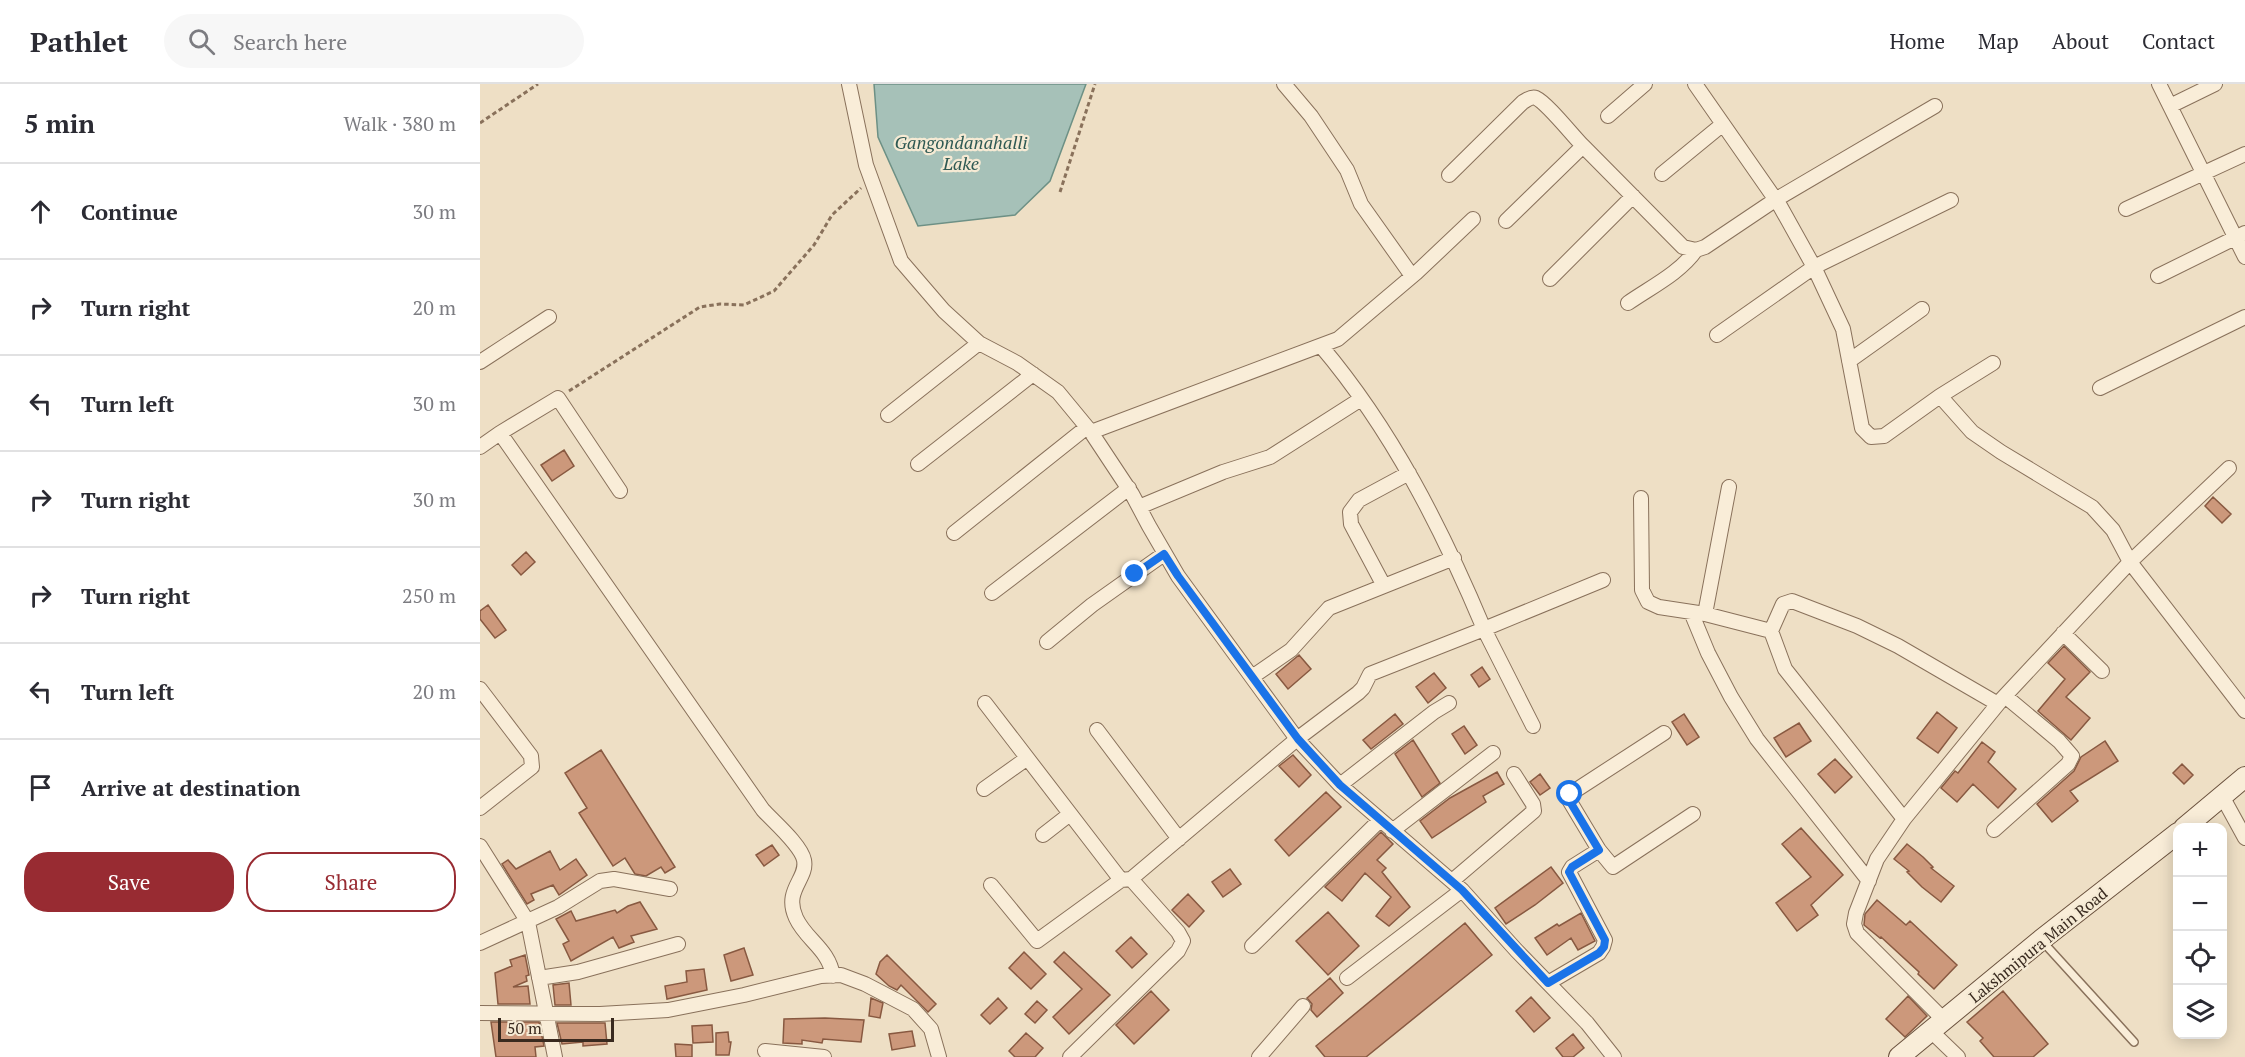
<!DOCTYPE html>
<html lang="en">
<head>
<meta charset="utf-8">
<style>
	:root { --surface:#fff; --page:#f7f7f7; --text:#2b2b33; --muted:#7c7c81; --line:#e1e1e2; --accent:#982b32 }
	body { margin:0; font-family:"PT Serif",serif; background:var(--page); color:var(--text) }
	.controls { position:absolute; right:18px; bottom:18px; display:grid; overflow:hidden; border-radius:12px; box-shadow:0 3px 15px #0003 }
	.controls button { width:54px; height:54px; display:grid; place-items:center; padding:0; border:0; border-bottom:2px solid var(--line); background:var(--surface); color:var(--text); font:30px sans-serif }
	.scale { position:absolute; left:18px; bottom:15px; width:116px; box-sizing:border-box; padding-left:6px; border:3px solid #392a1f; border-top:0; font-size:16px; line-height:21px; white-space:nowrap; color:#392a1f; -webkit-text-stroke:4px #f5ead4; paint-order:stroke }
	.stop { position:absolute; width:18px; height:18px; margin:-14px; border:4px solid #1a73e8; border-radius:50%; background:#fff }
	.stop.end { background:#1a73e8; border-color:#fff; box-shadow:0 2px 6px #0008 }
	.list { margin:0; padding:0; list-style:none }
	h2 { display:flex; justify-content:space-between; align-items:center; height:78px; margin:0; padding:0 24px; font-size:26px }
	h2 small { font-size:20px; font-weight:400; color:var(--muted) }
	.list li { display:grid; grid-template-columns:39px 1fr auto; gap:18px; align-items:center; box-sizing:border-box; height:96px; padding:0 24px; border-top:2px solid var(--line) }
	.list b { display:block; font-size:22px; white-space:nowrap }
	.list em { font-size:20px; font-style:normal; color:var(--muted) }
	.actions { display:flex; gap:12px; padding:18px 24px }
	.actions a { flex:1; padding:14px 0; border:2px solid var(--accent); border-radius:24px; text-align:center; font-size:21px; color:var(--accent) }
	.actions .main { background:var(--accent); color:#fff }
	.icon { flex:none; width:33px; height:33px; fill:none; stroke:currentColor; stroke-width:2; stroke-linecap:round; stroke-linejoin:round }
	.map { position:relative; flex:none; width:1765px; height:973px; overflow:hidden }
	header { display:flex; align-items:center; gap:36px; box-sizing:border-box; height:84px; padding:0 30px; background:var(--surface); border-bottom:2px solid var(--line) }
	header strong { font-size:28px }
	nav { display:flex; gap:33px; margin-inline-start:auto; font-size:21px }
	.search { width:420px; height:54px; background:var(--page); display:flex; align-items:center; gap:15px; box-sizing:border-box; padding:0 21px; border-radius:33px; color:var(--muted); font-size:22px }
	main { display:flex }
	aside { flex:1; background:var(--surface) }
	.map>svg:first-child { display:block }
	.water { fill:#a6c1b8; stroke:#6d9085; stroke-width:1.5 }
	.building { fill:#cc987b; stroke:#885941; stroke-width:1.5 }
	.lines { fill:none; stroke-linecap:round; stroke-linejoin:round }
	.lane-casing { stroke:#89715b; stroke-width:10 }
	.street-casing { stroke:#89715b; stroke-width:16 }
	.secondary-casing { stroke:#6b523e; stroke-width:22 }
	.path { stroke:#89715b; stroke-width:3; stroke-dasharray:4.5 3; stroke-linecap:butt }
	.lane { stroke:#f9edd8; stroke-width:7 }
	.street { stroke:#f9edd8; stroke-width:14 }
	.secondary { stroke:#f9edd8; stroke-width:20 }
	.route { stroke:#1a73e8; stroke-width:8 }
	.labels { text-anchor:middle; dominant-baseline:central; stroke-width:4.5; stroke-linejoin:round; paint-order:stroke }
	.street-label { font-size:16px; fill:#392a1f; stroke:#f5ead4 }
	.water-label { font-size:18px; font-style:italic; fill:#2e5953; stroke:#f5ead4 }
</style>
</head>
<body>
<header>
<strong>Pathlet</strong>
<div class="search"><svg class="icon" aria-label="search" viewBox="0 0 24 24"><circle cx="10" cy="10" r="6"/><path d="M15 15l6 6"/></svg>Search here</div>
<nav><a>Home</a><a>Map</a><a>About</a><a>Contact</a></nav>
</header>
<main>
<aside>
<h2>5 min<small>Walk · 380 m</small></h2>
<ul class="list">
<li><svg class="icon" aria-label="ahead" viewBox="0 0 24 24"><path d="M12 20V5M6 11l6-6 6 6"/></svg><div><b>Continue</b></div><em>30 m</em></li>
<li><svg class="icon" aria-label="right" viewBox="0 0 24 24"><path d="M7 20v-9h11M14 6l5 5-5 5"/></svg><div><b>Turn right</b></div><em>20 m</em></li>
<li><svg class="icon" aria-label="left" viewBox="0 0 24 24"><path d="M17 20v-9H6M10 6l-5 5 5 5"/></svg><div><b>Turn left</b></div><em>30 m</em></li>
<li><svg class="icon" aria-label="right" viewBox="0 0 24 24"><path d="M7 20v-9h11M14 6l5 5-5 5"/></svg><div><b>Turn right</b></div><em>30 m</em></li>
<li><svg class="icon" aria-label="right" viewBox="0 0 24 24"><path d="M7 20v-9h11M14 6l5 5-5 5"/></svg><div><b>Turn right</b></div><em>250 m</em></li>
<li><svg class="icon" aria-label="left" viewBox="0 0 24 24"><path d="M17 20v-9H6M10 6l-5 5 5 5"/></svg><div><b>Turn left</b></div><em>20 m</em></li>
<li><svg class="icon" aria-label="arrive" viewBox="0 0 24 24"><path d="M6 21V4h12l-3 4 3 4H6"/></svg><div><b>Arrive at destination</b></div></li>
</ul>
<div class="actions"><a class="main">Save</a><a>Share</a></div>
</aside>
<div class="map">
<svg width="1765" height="973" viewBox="0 0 1765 973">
	<rect width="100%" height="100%" fill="#eedfc5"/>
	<!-- water -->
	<path class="water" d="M394 0H606L570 97 535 131 438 142 398 53Z"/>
	<!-- building -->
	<path class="building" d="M84 366 94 382 72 397 61 381Z
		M1733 413 1751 430 1742 439 1725 422Z
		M46 468 55 478 41 491 32 481Z
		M8 521 26 546 15 554 0 535V527Z
		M1584 562 1610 588 1586 613 1610 634 1591 656 1558 627 1585 595 1568 579Z
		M819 571 831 585 808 605 796 590Z
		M1002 583 1010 595 999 603 991 591Z
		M954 589 966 604 948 619 936 603Z
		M1457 628 1477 644 1458 669 1437 654Z
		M915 630 923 640 891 665 883 656Z
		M1204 630 1219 653 1207 661 1192 638Z
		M1319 639 1331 657 1306 673 1294 654Z
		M984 642 997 661 985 670 972 650Z
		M933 656 960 699 942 713 915 670Z
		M1625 657 1638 677 1590 707 1598 717 1572 738 1557 720 1594 687 1601 673Z
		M1502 658 1515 668 1508 678 1536 705 1518 724 1493 700 1477 718 1461 704 1475 687 1478 689Z
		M121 666 195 783 185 789 181 783 166 792 155 790 145 774 133 782 99 729 107 724 85 689Z
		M813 671 831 691 819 703 799 682Z
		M1355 675 1372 693 1355 709 1338 690Z
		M1702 680 1713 691 1704 700 1693 689Z
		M1017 688 1024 700 1003 712 1006 718 952 754 940 737 970 714Z
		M1060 690 1070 704 1060 711 1050 698Z
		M846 708 861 723 809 772 795 756Z
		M1321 744 1363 791 1331 821 1338 831 1317 847 1296 819 1331 793 1302 760Z
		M901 748 913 760 897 776 906 784 902 788 930 823 909 842 896 832 911 813 885 789 862 817 845 803Z
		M1427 760 1443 773 1453 783 1451 784 1474 802 1461 818 1442 803 1427 788 1429 787 1414 775Z
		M292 761 299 771 284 782 276 771Z
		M70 767 80 786 96 775 107 791 79 811 73 801 51 810 54 816 47 820 22 780 28 776 36 785Z
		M1071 783 1083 799 1055 821 1026 840 1015 824Z
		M750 785 761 800 743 813 732 798Z
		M708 810 724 827 709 843 692 826Z
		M1397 816 1426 841 1430 837 1477 881 1454 905 1438 890 1439 888 1401 853 1400 854 1384 841 1385 830Z
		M160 818 177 845 151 852 154 858 139 864 133 853 91 877 83 860 89 857 76 835 91 827 96 837 135 826 137 829 148 822Z
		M848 828 879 862 848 891 816 857Z
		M1101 829 1115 857 1098 866 1091 854 1067 871 1055 854 1077 840 1079 842Z
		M985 839 1012 871 886 973H845L836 962Z
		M651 853 667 870 652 884 636 867Z
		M264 864 273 891 251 897 244 871Z
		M544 868 566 890 551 905 529 884Z
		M584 868 630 911 589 950 573 933 602 905 574 878Z
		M45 871 49 891 46 892 47 897 33 903 48 902 50 920H18L15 889 32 882 30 876Z
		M407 871 456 920 448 928 421 901 417 906 409 902 396 890 400 878Z
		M224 885 227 906 187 915 185 902 207 898 206 887Z
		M850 894 863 909 837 933 831 926 832 920 827 914Z
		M89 899 91 921H75L73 901Z
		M671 907 689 926 654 960 636 941Z
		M1523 907 1568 960 1553 973H1514L1500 957 1503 954 1487 938Z
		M1428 912 1447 932 1425 953 1406 935Z
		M1051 913 1070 934 1054 948 1036 927Z
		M391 914 403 919 400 934 389 932Z
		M518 914 527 924 510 940 501 931Z
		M557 917 567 926 555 939 545 930Z
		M345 934 384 936 381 958 343 955 342 959 322 956V960L303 959 304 935Z
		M11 938H59L64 962 55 963 56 973H16Z
		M77 939H125L127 960 103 962V958L82 960Z
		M232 941 233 958 213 959 212 942Z
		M432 947 435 962 412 966 409 950Z
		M248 948 249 958H251L249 971H236V949Z
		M546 949 563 964 555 973H535L529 967Z
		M1093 950 1104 964 1093 973H1083L1076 964Z
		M195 960 212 961V973H196Z"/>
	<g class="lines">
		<!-- lane casing -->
		<g class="lane-casing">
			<path id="lane" d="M1563 858 1654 958"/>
		</g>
		<!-- street casing -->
		<g class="street-casing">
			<path id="street" d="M369 0 386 81 421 177 464 227 499 259 537 279 578 308 611 348 652 410 669 442 698 492 817 655 860 701 982 806 1036 866 1107 939 1134 973
				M804 0 831 32 867 86 881 120 932 192
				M1215 0 1300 122 1334 183 1363 245 1382 344 1391 353 1404 352 1460 312 1492 348 1521 368 1612 423 1633 446 1650 478 1765 627
				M1679 0 1765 173
				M1690 22 1735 0
				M1128 32 1165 0
				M1182 90 1243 40
				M969 91 1043 18C1047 16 1051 12 1056 14 1067 19 1093 52 1103 62
				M1646 125 1765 70
				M1026 137 1103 62 1203 163 1216 166 1225 163 1295 116 1455 22
				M1678 192 1765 149
				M1070 195 1153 112
				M1148 219C1171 203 1200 189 1216 166
				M1237 251 1334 183 1471 116
				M841 262C912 346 962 445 1004 545L1123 496
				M1369 277 1442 225
				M0 278 69 233
				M1620 304 1765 233
				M1460 312 1513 279
				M408 331 499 259
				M611 348 858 255 936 189 993 135
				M20 349 78 314 140 407
				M0 363 20 349 283 726C294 738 321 761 324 776 328 795 303 806 316 834 326 856 349 865 353 892
				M438 380 553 290
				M929 389 879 416 870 428 871 440 904 502 974 474
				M1161 414 1162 506 1168 518 1179 523 1225 530 1291 547
				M659 423 743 388 790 373 881 315
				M474 449 607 343
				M512 509 649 404
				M1211 528 1228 569 1251 613 1277 655 1389 797
				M1225 530 1249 403
				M1583 549 1622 587
				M567 558 612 521 684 470
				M772 593 811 566 849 524 904 502
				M0 605 51 672 52 683 0 724
				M505 619 641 796 651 795
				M617 646 699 755
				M1184 649 1090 710 1089 716 1119 766 1133 783 1213 730
				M860 701 954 628 969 619
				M504 705 546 675
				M1742 712 1765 754
				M1424 735 1305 585 1291 547 1303 520 1312 517 1377 542 1418 562 1518 620
				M1514 746 1588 680 1592 672 1579 657 1525 612
				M912 747 1013 669
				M563 751 590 730
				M0 762 48 838 75 973
				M972 797 1054 727 1053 720 1034 690
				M511 801 557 857 641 796
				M0 859 78 823 120 797 134 795 190 805
				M772 862 900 736
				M59 894 98 888 198 860
				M867 894 982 806
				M1068 899 1119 869 1123 863 1125 856 1089 788 1092 783 1119 766
				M0 929 120 930 188 926 264 911 341 892 361 891 385 900 433 925 451 945 459 973
				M1464 936 1377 849 1374 840 1376 829 1397 775 1424 735 1522 615 1650 478 1749 384
				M1451 947 1478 973
				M285 967 344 973
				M590 973 698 867 703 857 698 848 651 795 817 655 878 609 883 604 890 590 1004 545 1053 642
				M779 973 823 922"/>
		</g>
		<!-- secondary casing -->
		<g class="secondary-casing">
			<path id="secondary" d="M1704 744 1765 693
				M1419 973 1561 856 1698 749"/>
		</g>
		<!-- path -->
		<path class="path" d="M0 39 58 0
			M580 108 615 0
			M89 307 220 223 240 220 264 221 294 207 334 161 352 131 381 104"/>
		<!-- lane -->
		<use href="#lane" class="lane"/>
		<!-- street -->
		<use href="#street" class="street"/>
		<!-- secondary -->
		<use href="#secondary" class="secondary"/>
	</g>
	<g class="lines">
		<!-- route -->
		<path class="route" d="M655 490 684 470 698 492 818 655 860 701 982 806 1068 899 1119 869 1124 863 1125 856 1089 788 1092 783 1119 766 1089 716 1090 710"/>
	</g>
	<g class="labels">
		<!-- street labels -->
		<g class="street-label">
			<text transform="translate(1558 861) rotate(-39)">Lakshmipura Main Road</text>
		</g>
		<!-- water labels -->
		<g class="water-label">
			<text x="481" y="58">Gangondanahalli<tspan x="481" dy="21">Lake</tspan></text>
		</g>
	</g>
</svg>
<div class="controls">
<button>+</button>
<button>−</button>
<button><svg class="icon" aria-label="locate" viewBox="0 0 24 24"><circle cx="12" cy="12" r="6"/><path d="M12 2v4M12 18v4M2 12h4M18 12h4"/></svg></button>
<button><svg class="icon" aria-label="layers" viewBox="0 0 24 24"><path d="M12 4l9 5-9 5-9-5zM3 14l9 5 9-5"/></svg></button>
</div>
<div class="scale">50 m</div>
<div class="stop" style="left:1090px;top:710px"></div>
<div class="stop end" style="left:655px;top:490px"></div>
</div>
</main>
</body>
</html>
